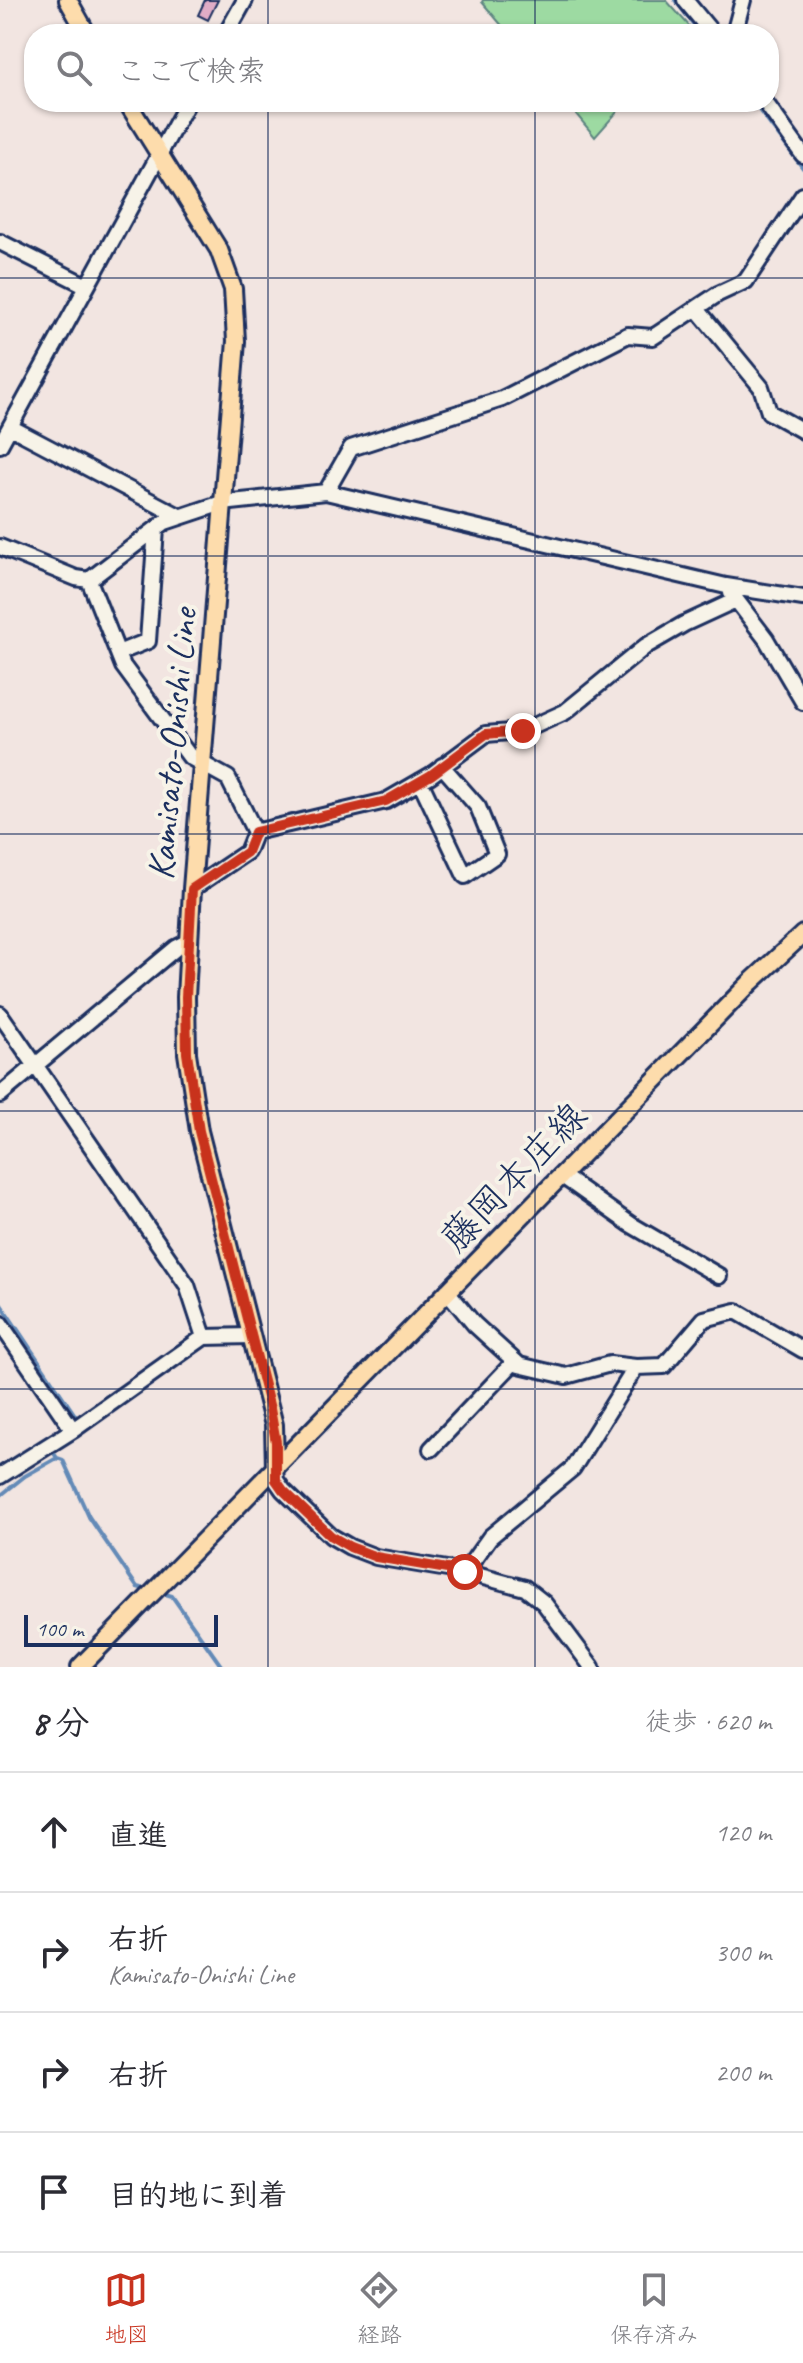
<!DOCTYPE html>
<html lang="ja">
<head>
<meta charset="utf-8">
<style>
	:root { --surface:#fff; --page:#f2f2f3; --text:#2b2b33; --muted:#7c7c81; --line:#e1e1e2; --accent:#c8321e }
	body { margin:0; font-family:Caveat,"Klee One",sans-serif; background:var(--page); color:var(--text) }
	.scale { position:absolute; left:24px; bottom:20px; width:194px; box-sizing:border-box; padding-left:8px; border:4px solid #1b2f5e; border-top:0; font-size:22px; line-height:28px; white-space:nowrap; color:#1b2f5e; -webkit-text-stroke:6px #f7f3e8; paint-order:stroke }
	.stop { position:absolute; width:24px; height:24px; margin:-18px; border:6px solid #c8321e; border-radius:50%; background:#fff }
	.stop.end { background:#c8321e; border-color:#fff; box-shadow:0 2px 8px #0008 }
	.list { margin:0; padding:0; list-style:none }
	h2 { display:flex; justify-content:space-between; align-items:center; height:104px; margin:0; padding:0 32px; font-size:34px }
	h2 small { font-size:26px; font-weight:400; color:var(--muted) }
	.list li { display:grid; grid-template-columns:52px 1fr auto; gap:24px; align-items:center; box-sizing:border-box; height:120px; padding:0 32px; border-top:2px solid var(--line) }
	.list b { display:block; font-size:30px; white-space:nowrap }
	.list p { margin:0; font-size:26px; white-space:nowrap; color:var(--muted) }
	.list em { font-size:26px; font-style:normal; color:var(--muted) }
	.icon { flex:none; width:44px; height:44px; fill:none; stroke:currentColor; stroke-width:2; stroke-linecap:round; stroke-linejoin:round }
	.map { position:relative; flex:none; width:803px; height:1667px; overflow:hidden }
	.search { position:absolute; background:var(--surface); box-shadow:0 2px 6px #0004; left:24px; right:24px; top:24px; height:88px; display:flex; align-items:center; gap:20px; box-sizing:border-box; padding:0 28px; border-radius:32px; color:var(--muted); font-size:30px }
	.sheet { height:584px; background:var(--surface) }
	nav { display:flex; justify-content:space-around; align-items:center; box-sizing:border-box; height:112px; border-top:2px solid var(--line); background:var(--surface); font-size:22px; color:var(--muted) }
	nav a { display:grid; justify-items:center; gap:4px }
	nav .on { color:var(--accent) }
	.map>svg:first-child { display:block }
	.green { fill:#9ddaa2; stroke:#5c8480; stroke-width:2 }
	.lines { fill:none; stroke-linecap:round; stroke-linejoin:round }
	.stream { stroke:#648ab7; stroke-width:4 }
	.building { fill:#e0acc6; stroke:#1b2f5e; stroke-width:2 }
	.minor-casing { stroke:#1b2f5e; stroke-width:20 }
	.major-casing { stroke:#1b2f5e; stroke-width:22 }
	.minor { stroke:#f7f3e8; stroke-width:14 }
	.major { stroke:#fddcac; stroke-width:16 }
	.route { stroke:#c8321e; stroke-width:10 }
	.grid { fill:none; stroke:#1b2f5e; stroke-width:2; stroke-opacity:0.55 }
	.labels { text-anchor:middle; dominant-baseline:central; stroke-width:8; stroke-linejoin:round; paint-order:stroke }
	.street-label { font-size:38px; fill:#1b2f5e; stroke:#f7f3e8 }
</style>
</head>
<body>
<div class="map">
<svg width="803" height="1667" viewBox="0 0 803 1667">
	<rect width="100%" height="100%" fill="#f2e5e1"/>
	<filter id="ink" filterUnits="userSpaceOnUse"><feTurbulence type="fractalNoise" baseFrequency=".0125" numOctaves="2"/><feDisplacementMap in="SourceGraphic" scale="16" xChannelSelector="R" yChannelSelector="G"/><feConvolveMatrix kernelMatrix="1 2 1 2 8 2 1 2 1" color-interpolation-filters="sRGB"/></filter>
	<g filter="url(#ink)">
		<!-- green -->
		<path class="green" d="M483 0H666L692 29 687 34H509L482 2Z
			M566 102H626L595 137Z"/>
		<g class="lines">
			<!-- stream -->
			<path class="stream" d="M675 0 701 34
				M753 102 803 168
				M0 1303 77 1418 70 1423
				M50 1447 57 1458 63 1460 89 1517 137 1587 149 1590
				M0 1496 25 1476 57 1458
				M162 1593 172 1596 222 1667"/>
		</g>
		<!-- building -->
		<path class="building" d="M205 0H218L208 20 198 15Z"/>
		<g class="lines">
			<!-- minor casing -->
			<g class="minor-casing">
				<path id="minor" d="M685 0 713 34
					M226 34 245 0
					M734 34 743 0
					M765 102 803 155
					M0 242 87 286
					M697 309 761 387 769 412 803 431
					M10 427 179 516
					M0 445 188 102
					M326 492 351 448 502 399 628 335 653 337 718 294 746 281 803 195
					M0 547 76 578 89 580 165 522 222 503 326 492 726 586 803 598
					M89 580 123 666 190 757 228 778 255 832
					M731 593 766 639 803 702
					M118 653 148 641 156 529
					M420 781 465 876 497 854 478 807 442 766
					M192 889 247 852 255 832 386 801 431 775 486 734 523 731 565 712 646 646 684 624 736 600
					M0 1014 187 1285 204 1337 251 1336
					M0 1095 176 948 188 942
					M561 1175 630 1224 719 1276
					M447 1291 474 1324 519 1365 566 1376 610 1364 636 1367
					M0 1323 73 1430
					M431 1449 515 1361
					M275 1468 276 1480 283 1490 331 1536 350 1547 376 1557 465 1572 525 1588 544 1603 592 1667
					M0 1476 73 1430 204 1337
					M465 1572 490 1537 573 1468 636 1367 664 1366 704 1319 736 1311 803 1350"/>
			</g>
			<!-- major casing -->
			<g class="major-casing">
				<path id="major" d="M68 0 87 34
					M127 102 219 250 233 289 236 341 192 889 186 997 187 1053 199 1131 274 1425 275 1468
					M80 1667 751 982 803 934"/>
			</g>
			<!-- minor -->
			<use href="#minor" class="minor"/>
			<!-- major -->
			<use href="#major" class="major"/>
		</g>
	</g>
	<g class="lines" filter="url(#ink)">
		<!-- route -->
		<path class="route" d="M465 1572 376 1557 350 1547 331 1536 283 1490 276 1480V1442L270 1409 199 1131 187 1053 186 997 192 889 247 852 255 832 386 801 431 775 486 734 523 731"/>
	</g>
	<!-- grid -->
	<path class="grid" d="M268 0V34M535 0V34M268 102V1667M535 102V1667M0 278H803M0 556H803M0 834H803M0 1111H803M0 1389H803"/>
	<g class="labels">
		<!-- street labels -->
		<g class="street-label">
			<text transform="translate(172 744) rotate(-85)">Kamisato-Onishi Line</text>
			<text transform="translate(514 1177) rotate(-46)">藤岡本庄線</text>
		</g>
	</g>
</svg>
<div class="scale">100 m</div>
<div class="stop" style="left:465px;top:1572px"></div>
<div class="stop end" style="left:523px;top:731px"></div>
<div class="search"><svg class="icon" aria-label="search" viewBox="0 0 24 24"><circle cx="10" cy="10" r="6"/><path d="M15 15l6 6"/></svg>ここで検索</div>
</div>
<section class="sheet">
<h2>8 分<small>徒歩 · 620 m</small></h2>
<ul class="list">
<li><svg class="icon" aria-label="ahead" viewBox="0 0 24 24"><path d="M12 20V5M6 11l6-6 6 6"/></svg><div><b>直進</b></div><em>120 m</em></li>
<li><svg class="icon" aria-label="right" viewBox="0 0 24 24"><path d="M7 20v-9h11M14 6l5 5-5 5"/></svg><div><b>右折</b><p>Kamisato-Onishi Line</p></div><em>300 m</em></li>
<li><svg class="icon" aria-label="right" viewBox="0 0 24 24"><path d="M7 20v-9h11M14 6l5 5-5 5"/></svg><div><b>右折</b></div><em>200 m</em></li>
<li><svg class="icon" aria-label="arrive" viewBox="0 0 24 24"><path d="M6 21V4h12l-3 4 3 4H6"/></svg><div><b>目的地に到着</b></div></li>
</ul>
</section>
<nav>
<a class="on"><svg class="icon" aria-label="map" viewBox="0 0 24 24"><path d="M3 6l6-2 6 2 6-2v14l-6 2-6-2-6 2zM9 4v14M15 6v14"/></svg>地図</a>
<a><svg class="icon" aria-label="directions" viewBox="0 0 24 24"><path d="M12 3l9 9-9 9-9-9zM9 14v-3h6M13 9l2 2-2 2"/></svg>経路</a>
<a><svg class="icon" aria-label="saved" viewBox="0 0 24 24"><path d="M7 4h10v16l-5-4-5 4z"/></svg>保存済み</a>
</nav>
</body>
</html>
